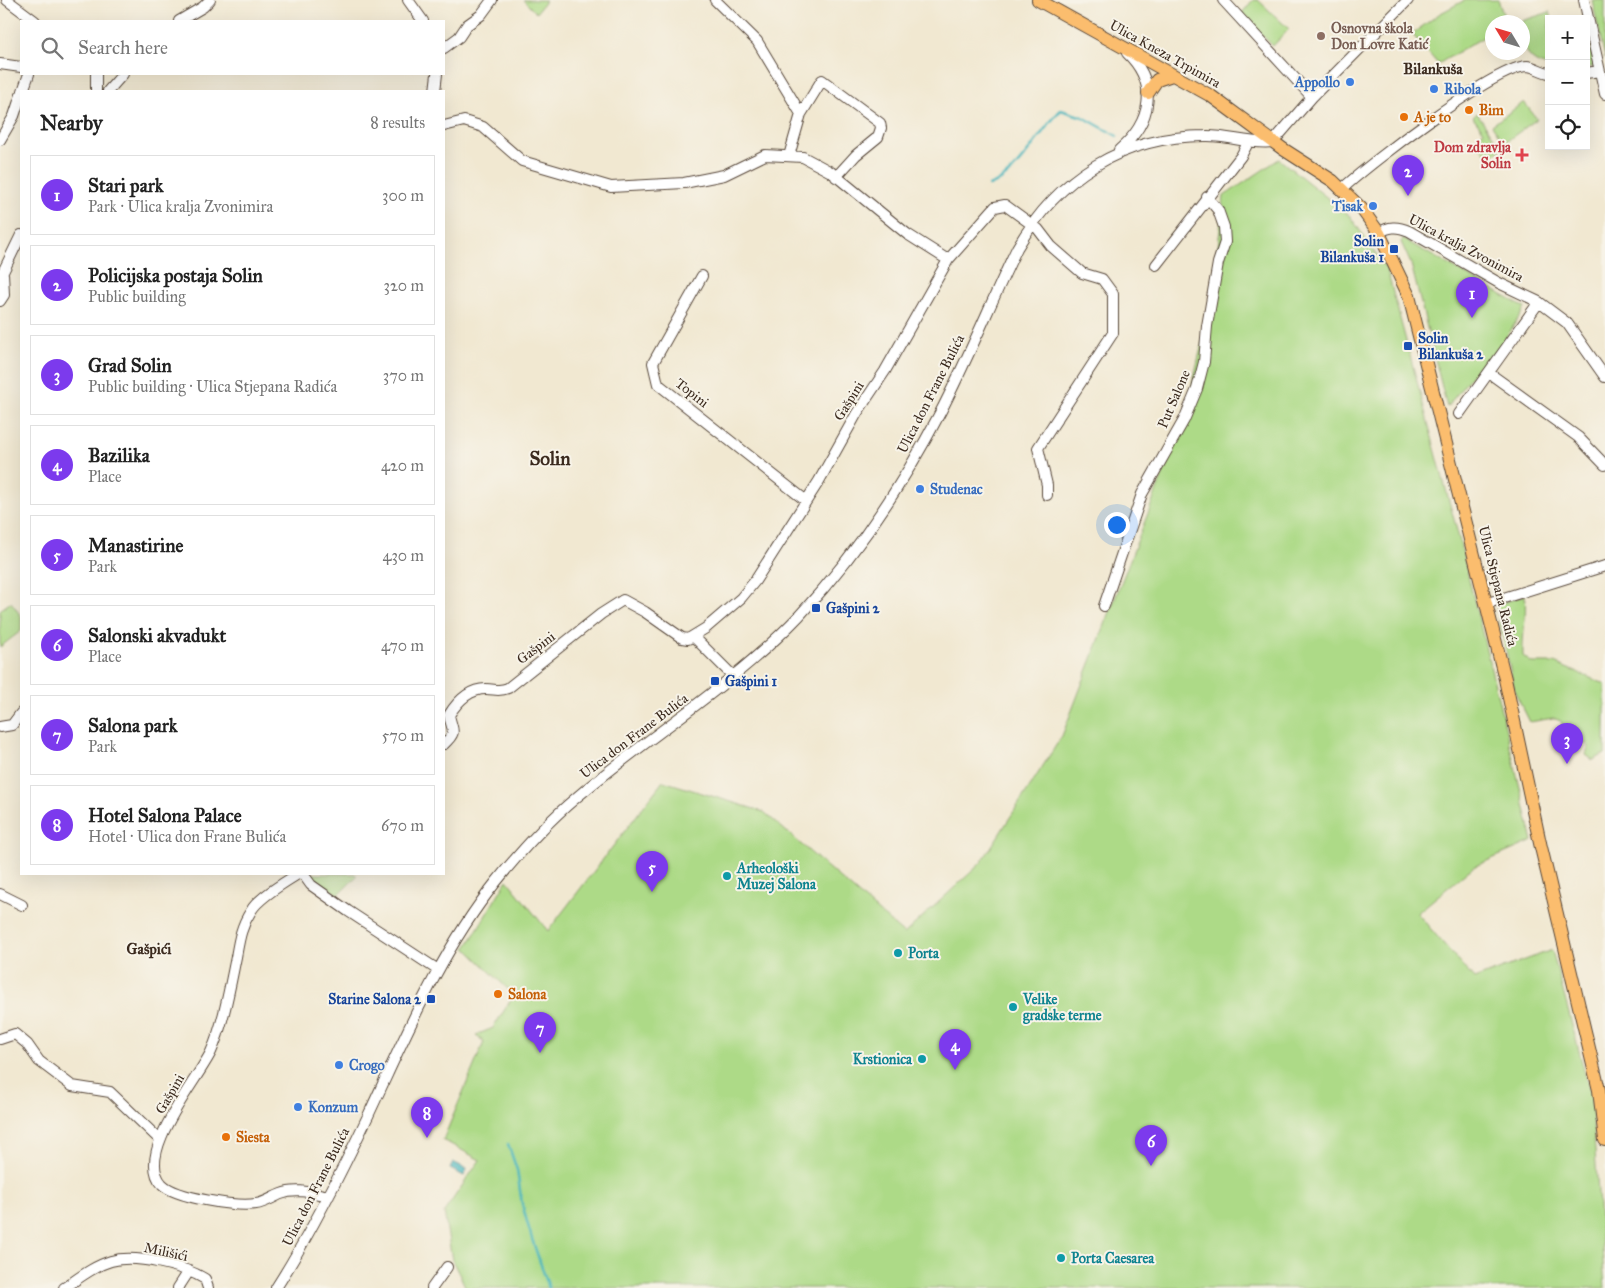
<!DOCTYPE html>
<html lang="en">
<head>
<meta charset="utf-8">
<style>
	:root { --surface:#fff; --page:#f2f2f2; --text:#222; --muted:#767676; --line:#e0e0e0; --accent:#7c3aed }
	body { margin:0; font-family:"IM FELL Great Primer",serif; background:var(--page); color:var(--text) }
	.controls { position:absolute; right:15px; top:15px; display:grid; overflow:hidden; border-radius:0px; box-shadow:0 5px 20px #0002 }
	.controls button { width:45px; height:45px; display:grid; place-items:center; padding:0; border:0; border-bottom:1px solid var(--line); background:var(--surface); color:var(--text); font:25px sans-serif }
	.compass { position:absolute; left:1485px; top:15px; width:45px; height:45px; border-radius:50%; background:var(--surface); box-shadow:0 5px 20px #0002; rotate:308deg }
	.you { position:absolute; left:1116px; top:524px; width:18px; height:18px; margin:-12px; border:4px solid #fff; border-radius:50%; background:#1a73e8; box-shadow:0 0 0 8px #1a73e833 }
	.badge { display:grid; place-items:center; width:32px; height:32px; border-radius:50%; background:var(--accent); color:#fff; font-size:16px; font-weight:700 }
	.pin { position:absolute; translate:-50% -41px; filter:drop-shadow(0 1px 2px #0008) }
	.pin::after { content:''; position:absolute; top:26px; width:18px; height:15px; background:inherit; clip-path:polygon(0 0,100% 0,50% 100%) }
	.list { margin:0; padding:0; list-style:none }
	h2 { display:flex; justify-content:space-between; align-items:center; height:65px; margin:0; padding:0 20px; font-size:21px }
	h2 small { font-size:16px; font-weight:400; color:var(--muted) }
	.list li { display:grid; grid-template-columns:32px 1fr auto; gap:15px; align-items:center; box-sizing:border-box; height:80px; margin:0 10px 10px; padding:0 10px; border:1px solid var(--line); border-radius:0px }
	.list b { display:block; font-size:19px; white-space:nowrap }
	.list p { margin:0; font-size:16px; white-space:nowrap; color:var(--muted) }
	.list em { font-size:16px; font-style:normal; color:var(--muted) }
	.icon { flex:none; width:28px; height:28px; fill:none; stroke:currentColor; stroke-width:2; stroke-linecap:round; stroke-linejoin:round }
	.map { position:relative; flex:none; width:1605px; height:1288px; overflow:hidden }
	.search { position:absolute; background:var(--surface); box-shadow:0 5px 20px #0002; left:20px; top:20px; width:425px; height:55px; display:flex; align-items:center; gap:12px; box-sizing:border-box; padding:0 18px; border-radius:0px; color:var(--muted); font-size:19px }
	.panel { position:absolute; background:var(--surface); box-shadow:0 5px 20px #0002; left:20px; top:90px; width:425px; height:785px; border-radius:0px }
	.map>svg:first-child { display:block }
	.green { fill:#adda87; stroke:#748252 }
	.water { fill:#46b6bd; stroke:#40706e }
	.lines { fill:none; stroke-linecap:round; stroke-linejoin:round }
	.stream { stroke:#46b6bd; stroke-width:2.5 }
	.minor-casing { stroke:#564639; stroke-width:12 }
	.major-casing { stroke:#564639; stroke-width:14 }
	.minor { stroke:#fff; stroke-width:10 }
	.major { stroke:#fbbd6e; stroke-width:12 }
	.education-dot { fill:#8d6e63; stroke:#f7f3e8; stroke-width:2 }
	.shop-dot { fill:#3f7fe0; stroke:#f7f3e8; stroke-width:2 }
	.food-dot { fill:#e8710a; stroke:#f7f3e8; stroke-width:2 }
	.health-dot { fill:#e0444e; stroke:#f7f3e8; stroke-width:2 }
	.transit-dot { fill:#1a4fb4; stroke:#f7f3e8; stroke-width:2 }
	.culture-dot { fill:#0f9aa8; stroke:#f7f3e8; stroke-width:2 }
	.labels { text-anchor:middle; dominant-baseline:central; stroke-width:4; stroke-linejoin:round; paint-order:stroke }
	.education-label { font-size:14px; font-weight:bold; fill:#785e54; stroke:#f7f3e8; text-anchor:start }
	.street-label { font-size:14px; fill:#3b2a1e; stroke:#f7f3e8 }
	.shop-label { font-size:14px; font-weight:bold; fill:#366cbe; stroke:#f7f3e8; text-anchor:start }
	.food-label { font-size:14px; font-weight:bold; fill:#c56008; stroke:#f7f3e8; text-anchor:start }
	.health-label { font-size:14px; font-weight:bold; fill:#be3a42; stroke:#f7f3e8; text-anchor:end }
	.transit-label { font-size:14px; font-weight:bold; fill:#164399; stroke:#f7f3e8; text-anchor:start }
	.culture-label { font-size:14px; font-weight:bold; fill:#0d838f; stroke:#f7f3e8; text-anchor:start }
	.neighbourhood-label { font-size:15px; font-weight:bold; fill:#3b2a1e; stroke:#f7f3e8 }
	.district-label { font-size:19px; font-weight:bold; fill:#3b2a1e; stroke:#f7f3e8 }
</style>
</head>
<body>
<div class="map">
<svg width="1605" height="1288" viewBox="0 0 1605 1288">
	<rect width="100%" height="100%" fill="#f7f3e8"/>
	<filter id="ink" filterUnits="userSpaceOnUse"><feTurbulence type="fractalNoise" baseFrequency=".02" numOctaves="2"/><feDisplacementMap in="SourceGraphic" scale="10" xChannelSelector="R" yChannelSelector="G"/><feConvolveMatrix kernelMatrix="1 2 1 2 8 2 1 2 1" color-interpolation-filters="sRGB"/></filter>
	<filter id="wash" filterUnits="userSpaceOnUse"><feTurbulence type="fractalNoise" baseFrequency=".0096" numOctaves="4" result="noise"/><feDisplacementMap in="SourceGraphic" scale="20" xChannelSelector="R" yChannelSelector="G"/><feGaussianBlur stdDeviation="1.12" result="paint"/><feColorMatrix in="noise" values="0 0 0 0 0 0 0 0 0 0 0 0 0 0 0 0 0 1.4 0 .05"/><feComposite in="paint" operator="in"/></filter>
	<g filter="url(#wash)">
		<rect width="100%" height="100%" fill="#f1e8d1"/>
		<!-- green -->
		<path class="green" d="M523 0H546L536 13Z
			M1253 0H1258L1289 29 1273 46 1241 14Z
			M1465 0H1498L1506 22H1492V32L1438 64 1412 34 1439 14Z
			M1592 0H1605V58Z
			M1550 12 1552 19H1549V66C1524 62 1523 45 1522 22H1518Z
			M1586 30 1596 67H1586Z
			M1524 102 1537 119 1504 143 1492 125Z
			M1477 113 1502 149 1489 158 1475 139 1484 131 1473 117Z
			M1279 159 1350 216 1387 270 1459 538 1533 841 1473 867 1417 913 1474 979 1552 950 1591 1096 1605 1288H466L452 1260 444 1212 480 1160 443 1140 484 1042 476 1035 493 1028 514 995 466 948 507 880 548 931 663 781 764 812 904 934 981 863 1062 736 1184 420 1211 305 1224 196Z
			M1403 239 1525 308 1483 373 1476 370 1447 407 1411 264 1401 242Z
			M1525 595C1527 616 1522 636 1523 656L1532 663H1554L1605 684V754L1593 760 1586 755 1589 746 1585 743 1576 751 1569 745 1561 721 1553 718 1530 722 1515 692 1496 605Z
			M11 602 21 616V631L0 647V610Z
			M309 874H355L357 876 338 895Z"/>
		<!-- water -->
		<path class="water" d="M453 1162 467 1169 464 1176 450 1169Z"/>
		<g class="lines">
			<!-- stream -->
			<path class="stream" d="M989 186C1017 177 1040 130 1061 110L1083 117 1117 136
				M508 1144 517 1170 522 1204 532 1239 549 1288"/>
		</g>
	</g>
	<g filter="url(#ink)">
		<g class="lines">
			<!-- minor casing -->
			<g class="minor-casing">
				<path id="minor" d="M7 0 35 21
					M408 0 423 21
					M715 0 757 41 801 114 789 156
					M1223 0 1312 97
					M1584 0 1605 94
					M179 21 203 7 210 0
					M444 48 459 37 467 25 481 15 492 0
					M0 64 21 67
					M1586 73 1600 71
					M23 91 29 74
					M96 91V74
					M108 91 123 74
					M435 91 437 74
					M801 114 822 80 880 123 881 128 878 137 856 155 836 177
					M444 126 464 121 483 127 522 161 611 187 684 183 724 175 765 155 803 157 831 172 907 234 948 260
					M0 140 14 116 21 95
					M1119 150C1152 122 1159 84 1127 53
					M1342 189C1369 164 1494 67 1527 66 1534 66 1541 72 1549 73
					M1379 233C1389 226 1397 226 1409 231L1499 283 1539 302 1567 323 1605 377
					M1156 265 1241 156 1249 141
					M702 276 653 363 658 384 805 500
					M0 301 4 295 3 272 21 235
					M1489 373 1578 437 1605 465
					M1459 414 1539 302
					M1488 603 1605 566
					M1104 606 1142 494 1184 420 1197 389 1204 362 1207 326 1218 263 1225 242 1224 227 1218 210 1207 197
					M694 637 733 676
					M0 727 12 725 21 713
					M444 744C458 731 452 731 449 715 457 702 469 689 486 689 495 689 499 692 508 688L601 614 623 600 645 612 682 638 688 639 706 628 741 598 755 581 819 481 857 413 885 371 948 260 995 207 1005 205 1038 229 1051 246 1082 273 1102 279 1113 294V333L1038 448 1047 485V495
					M298 874C285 882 258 898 251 911 241 926 239 940 236 957 230 986 223 1026 211 1052 197 1081 134 1154 162 1184 176 1198 237 1207 256 1204 265 1203 273 1197 281 1194 296 1188 313 1193 329 1196
					M303 874 311 885 348 911 438 970
					M0 894 22 905
					M0 1039 15 1034 27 1044 39 1061 72 1086 110 1092 160 1140
					M64 1288C79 1278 94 1266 111 1261 136 1254 184 1266 205 1279L208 1288
					M178 1288 189 1271
					M276 1288C311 1233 340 1175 368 1116 406 1035 440 952 496 882 520 852 547 822 577 797 650 735 733 685 799 616 855 556 902 486 940 413 968 359 991 302 1017 248 1058 177 1123 136 1205 136 1228 135 1250 145 1273 142L1312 97 1408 0
					M432 1288 447 1267"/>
			</g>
			<!-- major casing -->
			<g class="major-casing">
				<path id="major" d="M1038 0 1211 96 1283 149 1333 181 1361 208 1379 233 1409 296 1505 679 1540 843 1599 1090 1605 1140
					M1148 93 1157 80 1172 75"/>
			</g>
			<!-- minor -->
			<use href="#minor" class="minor"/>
			<!-- major -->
			<use href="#major" class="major"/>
		</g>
	</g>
	<!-- markers -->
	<circle class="education-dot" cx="1321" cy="36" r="5"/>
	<g class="shop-dot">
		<circle cx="1350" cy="82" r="5"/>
		<circle cx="1434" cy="89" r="5"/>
		<circle cx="1373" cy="206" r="5"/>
		<circle cx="920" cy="489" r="5"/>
		<circle cx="339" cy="1065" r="5"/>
		<circle cx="298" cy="1107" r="5"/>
	</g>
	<g class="food-dot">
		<circle cx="1469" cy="110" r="5"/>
		<circle cx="1404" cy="117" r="5"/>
		<circle cx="498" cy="994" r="5"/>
		<circle cx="226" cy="1137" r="5"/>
	</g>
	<path class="health-dot" d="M1519.5 147.5h5v5h5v5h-5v5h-5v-5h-5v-5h5z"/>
	<g class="transit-dot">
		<rect x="1389" y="244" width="10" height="10" rx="2.5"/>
		<rect x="1403" y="341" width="10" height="10" rx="2.5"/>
		<rect x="811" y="603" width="10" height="10" rx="2.5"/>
		<rect x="710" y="676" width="10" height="10" rx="2.5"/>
		<rect x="426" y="994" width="10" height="10" rx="2.5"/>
	</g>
	<g class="culture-dot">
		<circle cx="727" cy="876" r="5"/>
		<circle cx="898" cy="953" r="5"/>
		<circle cx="1013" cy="1007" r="5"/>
		<circle cx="922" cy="1059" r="5"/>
		<circle cx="1061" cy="1258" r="5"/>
	</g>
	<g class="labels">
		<!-- education labels -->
		<g class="education-label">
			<text x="1331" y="28">Osnovna škola<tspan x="1331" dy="16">Don Lovre Katić</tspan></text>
		</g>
		<!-- street labels -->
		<g class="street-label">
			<text transform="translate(1165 54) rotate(29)">Ulica Kneza Trpimira</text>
			<text transform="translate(1466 248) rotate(28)">Ulica kralja Zvonimira</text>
			<text transform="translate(692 393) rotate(38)">Topini</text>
			<text transform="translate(931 394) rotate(-63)">Ulica don Frane Bulića</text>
			<text transform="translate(1174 399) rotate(-67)">Put Salone</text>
			<text transform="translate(849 401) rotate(-58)">Gašpini</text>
			<text transform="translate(1498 586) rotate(76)">Ulica Stjepana Radića</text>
			<text transform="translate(536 648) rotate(-37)">Gašpini</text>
			<text transform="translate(634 736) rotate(-37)">Ulica don Frane Bulića</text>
			<text transform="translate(170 1094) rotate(-60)">Gašpini</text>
			<text transform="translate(316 1187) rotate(-63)">Ulica don Frane Bulića</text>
			<text transform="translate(166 1252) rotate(12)">Milišići</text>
		</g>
		<!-- shop labels -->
		<g class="shop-label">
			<text x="1340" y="82" text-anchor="end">Appollo</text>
			<text x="1444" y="89">Ribola</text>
			<text x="1363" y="206" text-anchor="end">Tisak</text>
			<text x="930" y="489">Studenac</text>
			<text x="349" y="1065">Crogo</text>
			<text x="308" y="1107">Konzum</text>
		</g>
		<!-- food labels -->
		<g class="food-label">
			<text x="1479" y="110">Bim</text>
			<text x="1414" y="117">A je to</text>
			<text x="508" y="994">Salona</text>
			<text x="236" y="1137">Siesta</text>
		</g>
		<!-- health labels -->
		<g class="health-label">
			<text x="1511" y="147">Dom zdravlja<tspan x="1511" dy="16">Solin</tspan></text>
		</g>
		<!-- transit labels -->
		<g class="transit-label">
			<text x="1384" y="241" text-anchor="end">Solin<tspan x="1384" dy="16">Bilankuša 1</tspan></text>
			<text x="1418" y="338">Solin<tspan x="1418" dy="16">Bilankuša 2</tspan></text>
			<text x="826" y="608">Gašpini 2</text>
			<text x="725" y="681">Gašpini 1</text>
			<text x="421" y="999" text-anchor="end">Starine Salona 2</text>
		</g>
		<!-- culture labels -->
		<g class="culture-label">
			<text x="737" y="868">Arheološki<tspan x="737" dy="16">Muzej Salona</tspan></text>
			<text x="908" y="953">Porta</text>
			<text x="1023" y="999">Velike<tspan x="1023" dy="16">gradske terme</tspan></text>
			<text x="912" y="1059" text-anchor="end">Krstionica</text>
			<text x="1071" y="1258">Porta Caesarea</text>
		</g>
		<!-- neighbourhood labels -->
		<g class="neighbourhood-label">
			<text x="1433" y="69">Bilankuša</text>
			<text x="149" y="949">Gašpići</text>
		</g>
		<!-- district labels -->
		<g class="district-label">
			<text x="550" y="458">Solin</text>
		</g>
	</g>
</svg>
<div class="controls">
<button>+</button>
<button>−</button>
<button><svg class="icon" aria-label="locate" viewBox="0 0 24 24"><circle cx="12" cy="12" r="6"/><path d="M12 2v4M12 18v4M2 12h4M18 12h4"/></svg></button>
</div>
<svg class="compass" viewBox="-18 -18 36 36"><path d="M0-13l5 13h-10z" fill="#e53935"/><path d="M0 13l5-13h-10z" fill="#767676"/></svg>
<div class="you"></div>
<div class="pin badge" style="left:1472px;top:318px">1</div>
<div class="pin badge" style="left:1408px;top:196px">2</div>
<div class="pin badge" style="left:1567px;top:764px">3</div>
<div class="pin badge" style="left:955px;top:1070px">4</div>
<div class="pin badge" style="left:652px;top:892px">5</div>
<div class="pin badge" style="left:1151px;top:1166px">6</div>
<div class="pin badge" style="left:540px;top:1053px">7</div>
<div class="pin badge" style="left:427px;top:1138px">8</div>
<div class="search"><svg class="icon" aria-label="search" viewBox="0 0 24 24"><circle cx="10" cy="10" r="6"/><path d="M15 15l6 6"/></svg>Search here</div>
<section class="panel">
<h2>Nearby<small>8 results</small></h2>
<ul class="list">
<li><span class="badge">1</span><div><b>Stari park</b><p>Park · Ulica kralja Zvonimira</p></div><em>300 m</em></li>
<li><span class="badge">2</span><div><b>Policijska postaja Solin</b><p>Public building</p></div><em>320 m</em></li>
<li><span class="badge">3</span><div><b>Grad Solin</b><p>Public building · Ulica Stjepana Radića</p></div><em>370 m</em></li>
<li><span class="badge">4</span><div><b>Bazilika</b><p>Place</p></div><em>420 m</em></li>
<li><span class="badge">5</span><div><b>Manastirine</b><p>Park</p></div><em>430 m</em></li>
<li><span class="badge">6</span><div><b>Salonski akvadukt</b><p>Place</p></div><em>470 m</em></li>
<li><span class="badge">7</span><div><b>Salona park</b><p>Park</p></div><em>570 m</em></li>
<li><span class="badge">8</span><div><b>Hotel Salona Palace</b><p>Hotel · Ulica don Frane Bulića</p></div><em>670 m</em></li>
</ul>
</section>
</div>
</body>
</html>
